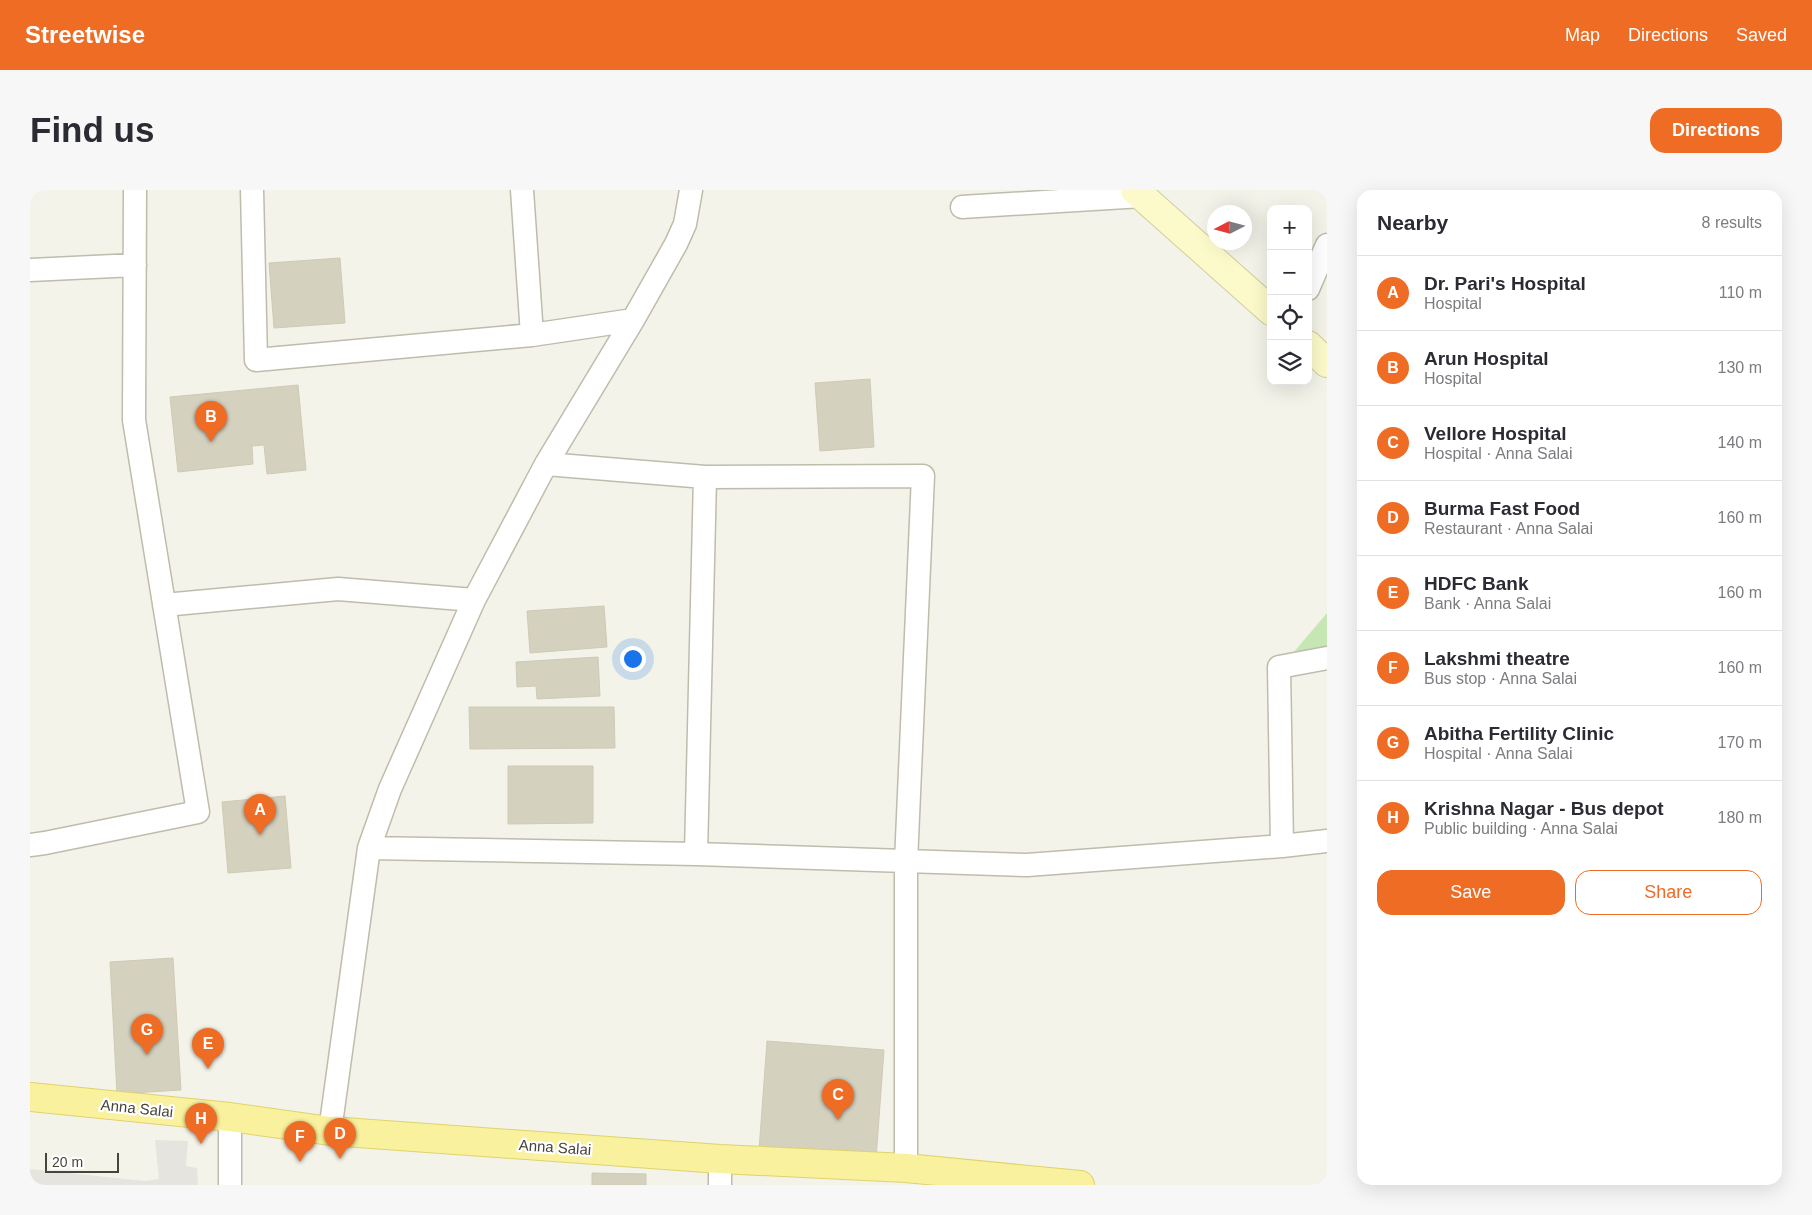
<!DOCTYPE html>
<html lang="en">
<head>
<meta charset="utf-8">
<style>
	:root { --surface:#fff; --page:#f7f7f7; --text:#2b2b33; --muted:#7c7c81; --line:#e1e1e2; --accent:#ef6c25 }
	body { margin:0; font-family:Arial,sans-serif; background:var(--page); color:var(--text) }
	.controls { position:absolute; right:15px; top:15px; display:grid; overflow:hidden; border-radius:10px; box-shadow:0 5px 20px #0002 }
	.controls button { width:45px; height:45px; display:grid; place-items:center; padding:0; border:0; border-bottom:1px solid var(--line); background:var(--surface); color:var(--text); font:25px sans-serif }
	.compass { position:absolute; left:1177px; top:15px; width:45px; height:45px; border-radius:50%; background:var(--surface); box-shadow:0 5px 20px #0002; rotate:264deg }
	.scale { position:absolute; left:15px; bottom:12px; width:74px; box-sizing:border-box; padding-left:5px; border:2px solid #474438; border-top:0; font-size:14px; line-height:18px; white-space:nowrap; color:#474438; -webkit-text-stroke:4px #fff; paint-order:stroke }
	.you { position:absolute; left:602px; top:468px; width:18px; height:18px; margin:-12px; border:4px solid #fff; border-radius:50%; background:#1a73e8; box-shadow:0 0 0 8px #1a73e833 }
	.badge { display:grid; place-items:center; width:32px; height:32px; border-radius:50%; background:var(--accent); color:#fff; font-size:16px; font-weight:700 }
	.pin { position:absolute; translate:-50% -41px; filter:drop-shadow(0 1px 2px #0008) }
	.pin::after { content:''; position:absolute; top:26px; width:18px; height:15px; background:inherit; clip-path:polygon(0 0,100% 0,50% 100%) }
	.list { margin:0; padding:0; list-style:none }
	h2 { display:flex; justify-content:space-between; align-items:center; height:65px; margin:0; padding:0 20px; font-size:21px }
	h2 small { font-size:16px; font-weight:400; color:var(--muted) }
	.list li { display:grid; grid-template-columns:32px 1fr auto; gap:15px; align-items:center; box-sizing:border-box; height:75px; padding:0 20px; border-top:1px solid var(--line) }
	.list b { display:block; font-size:19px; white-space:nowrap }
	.list p { margin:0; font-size:16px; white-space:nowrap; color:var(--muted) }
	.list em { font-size:16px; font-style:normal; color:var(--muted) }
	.actions { display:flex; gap:10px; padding:15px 20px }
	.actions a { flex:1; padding:11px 0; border:1px solid var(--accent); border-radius:15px; text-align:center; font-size:18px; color:var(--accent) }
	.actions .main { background:var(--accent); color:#fff }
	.icon { flex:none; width:28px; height:28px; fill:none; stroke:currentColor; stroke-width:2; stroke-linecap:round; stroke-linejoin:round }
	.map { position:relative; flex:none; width:1297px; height:995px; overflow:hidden; border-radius:15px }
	header { display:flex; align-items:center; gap:30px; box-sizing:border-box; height:70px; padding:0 25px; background:var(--accent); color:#fff }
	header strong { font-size:24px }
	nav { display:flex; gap:28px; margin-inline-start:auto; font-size:18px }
	.intro { display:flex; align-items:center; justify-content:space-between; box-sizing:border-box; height:120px; padding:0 30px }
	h1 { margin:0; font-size:35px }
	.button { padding:12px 22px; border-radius:15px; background:var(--accent); color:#fff; font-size:18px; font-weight:700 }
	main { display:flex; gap:30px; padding:0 30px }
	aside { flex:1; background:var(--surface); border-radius:15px; box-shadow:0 5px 20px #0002 }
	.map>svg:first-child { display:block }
	.industrial { fill:#e6e4de }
	.green { fill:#c6e6b4 }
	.building { fill:#d5d1bf; stroke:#cfcab3 }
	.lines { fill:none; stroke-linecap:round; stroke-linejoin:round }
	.minor-casing { stroke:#bfbcac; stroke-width:25 }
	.secondary-casing { stroke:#d1ce9b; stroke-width:30 }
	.primary-casing { stroke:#ded36d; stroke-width:30 }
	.minor { stroke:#fff; stroke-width:22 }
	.secondary { stroke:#fcfacb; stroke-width:28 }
	.primary { stroke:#f9f19d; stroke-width:28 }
	.labels { text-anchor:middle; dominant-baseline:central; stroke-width:4.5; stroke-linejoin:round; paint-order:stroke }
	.street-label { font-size:15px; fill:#474438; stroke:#fff }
</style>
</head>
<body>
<header>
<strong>Streetwise</strong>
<nav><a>Map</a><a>Directions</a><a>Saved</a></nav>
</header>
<div class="intro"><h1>Find us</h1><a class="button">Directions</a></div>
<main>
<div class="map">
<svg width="1297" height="995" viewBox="0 0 1297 995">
	<rect width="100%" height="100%" fill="#f4f3e9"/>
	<!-- industrial -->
	<path class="industrial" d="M125 950 158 951 156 976 167 978 168 995H0V979L115 991 129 989Z"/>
	<!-- green -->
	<path class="green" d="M1297 423V461L1258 469Z"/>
	<!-- building -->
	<path class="building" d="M310 68 315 133 244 138 239 73Z
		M840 189 844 257 790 261 785 193Z
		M268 195 276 280 237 284 234 255 222 256 223 274 148 282 140 207Z
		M574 416 577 457 500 463 497 421Z
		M568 467 570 506 507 509 506 496 487 497 486 472Z
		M439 517H584L585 558 440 559Z
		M478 576H563V633L478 634Z
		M255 606 261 678 198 683 192 612Z
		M143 768 151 900 87 904 80 772Z
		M737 851 854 860 846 969 729 960Z
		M562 983 616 984V995H562Z"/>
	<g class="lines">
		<!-- minor casing -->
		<g class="minor-casing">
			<path id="minor" d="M222 0 226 170 502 145 603 130
				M492 0 502 145
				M932 17 1112 6
				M0 80 105 75
				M1278 99 1297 55
				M516 274 675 287 893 286 876 672V978
				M134 415 308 399 444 410
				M0 655 15 653 168 622 104 230 105 0
				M1252 656 1249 477 1297 468
				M339 658 666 664 997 675 1252 656 1297 651
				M666 664 675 287
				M300 941 339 658 360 599 444 410 516 274 603 130 646 54 655 34 661 0
				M690 969V995
				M200 995V927"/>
		</g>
		<!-- secondary casing -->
		<g class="secondary-casing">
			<path id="secondary" d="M1105 0 1241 121
				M1278 155 1297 173"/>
		</g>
		<!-- primary casing -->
		<g class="primary-casing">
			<path id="primary" d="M0 907 200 927 300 941 690 969 876 978 1050 995"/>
		</g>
		<!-- minor -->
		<use href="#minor" class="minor"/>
		<!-- secondary -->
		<use href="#secondary" class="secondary"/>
		<!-- primary -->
		<use href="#primary" class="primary"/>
	</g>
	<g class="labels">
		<!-- street labels -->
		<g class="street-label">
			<text transform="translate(107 918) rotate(6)">Anna Salai</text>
			<text transform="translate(525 957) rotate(4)">Anna Salai</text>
		</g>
	</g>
</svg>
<div class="controls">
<button>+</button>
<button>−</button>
<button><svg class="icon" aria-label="locate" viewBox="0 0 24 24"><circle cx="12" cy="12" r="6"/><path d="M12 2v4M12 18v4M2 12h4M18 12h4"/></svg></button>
<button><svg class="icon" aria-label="layers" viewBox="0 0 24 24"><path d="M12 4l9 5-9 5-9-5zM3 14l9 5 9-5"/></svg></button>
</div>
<svg class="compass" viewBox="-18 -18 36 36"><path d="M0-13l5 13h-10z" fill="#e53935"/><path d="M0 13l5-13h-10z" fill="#7c7c81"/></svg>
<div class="scale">20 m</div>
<div class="you"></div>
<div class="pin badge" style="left:230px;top:645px">A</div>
<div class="pin badge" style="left:181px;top:252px">B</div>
<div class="pin badge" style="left:808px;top:930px">C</div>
<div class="pin badge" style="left:310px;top:969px">D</div>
<div class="pin badge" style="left:178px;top:879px">E</div>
<div class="pin badge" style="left:270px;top:972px">F</div>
<div class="pin badge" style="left:117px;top:865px">G</div>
<div class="pin badge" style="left:171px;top:954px">H</div>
</div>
<aside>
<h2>Nearby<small>8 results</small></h2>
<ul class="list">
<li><span class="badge">A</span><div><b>Dr. Pari's Hospital</b><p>Hospital</p></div><em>110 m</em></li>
<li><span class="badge">B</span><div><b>Arun Hospital</b><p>Hospital</p></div><em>130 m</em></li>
<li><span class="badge">C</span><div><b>Vellore Hospital</b><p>Hospital · Anna Salai</p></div><em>140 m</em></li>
<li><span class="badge">D</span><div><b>Burma Fast Food</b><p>Restaurant · Anna Salai</p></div><em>160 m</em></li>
<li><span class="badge">E</span><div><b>HDFC Bank</b><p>Bank · Anna Salai</p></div><em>160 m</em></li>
<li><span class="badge">F</span><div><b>Lakshmi theatre</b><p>Bus stop · Anna Salai</p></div><em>160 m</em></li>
<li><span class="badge">G</span><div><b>Abitha Fertility Clinic</b><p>Hospital · Anna Salai</p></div><em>170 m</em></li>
<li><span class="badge">H</span><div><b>Krishna Nagar - Bus depot</b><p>Public building · Anna Salai</p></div><em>180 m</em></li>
</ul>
<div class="actions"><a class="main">Save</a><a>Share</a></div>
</aside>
</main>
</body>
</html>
